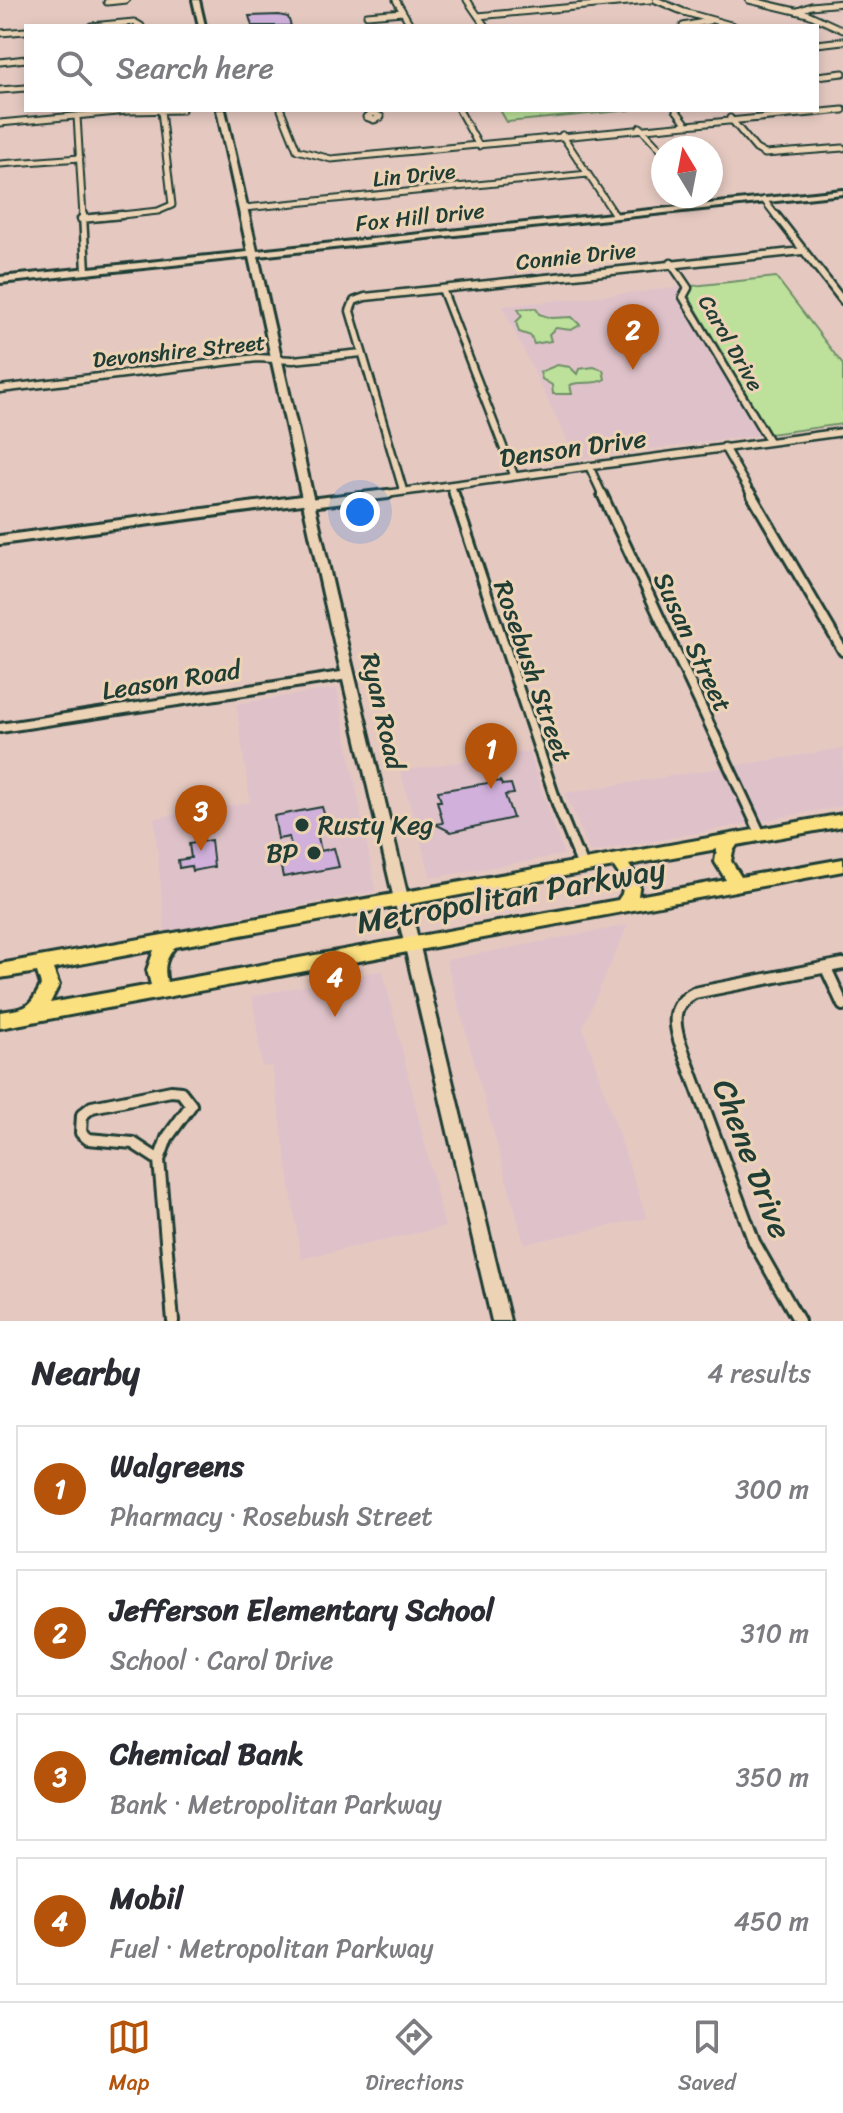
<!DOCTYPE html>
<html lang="en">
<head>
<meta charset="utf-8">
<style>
	:root { --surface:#fff; --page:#f2f2f3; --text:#2b2b33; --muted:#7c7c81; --line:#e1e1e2; --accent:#b45309 }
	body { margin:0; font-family:Sriracha,sans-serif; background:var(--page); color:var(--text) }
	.compass { position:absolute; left:651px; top:136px; width:72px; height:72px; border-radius:50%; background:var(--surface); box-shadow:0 4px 12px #0003; rotate:350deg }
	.you { position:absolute; left:360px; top:512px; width:28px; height:28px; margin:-20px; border:6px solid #fff; border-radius:50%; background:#1a73e8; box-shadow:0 0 0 12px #1a73e833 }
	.badge { display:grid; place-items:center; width:52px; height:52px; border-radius:50%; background:var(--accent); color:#fff; font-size:26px; font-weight:700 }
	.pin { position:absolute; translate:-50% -66px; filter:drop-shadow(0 2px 4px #0008) }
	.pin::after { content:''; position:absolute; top:42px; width:28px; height:24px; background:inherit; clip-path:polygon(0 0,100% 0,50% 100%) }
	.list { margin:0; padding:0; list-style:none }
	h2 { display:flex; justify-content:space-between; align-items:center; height:104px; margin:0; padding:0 32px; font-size:34px }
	h2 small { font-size:26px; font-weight:400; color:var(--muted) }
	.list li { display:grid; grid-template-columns:52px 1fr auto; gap:24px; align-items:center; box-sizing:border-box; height:128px; margin:0 16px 16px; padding:0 16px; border:2px solid var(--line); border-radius:0px }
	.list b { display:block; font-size:30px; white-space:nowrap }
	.list p { margin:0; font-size:26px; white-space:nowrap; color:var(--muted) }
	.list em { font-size:26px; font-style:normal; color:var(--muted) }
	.icon { flex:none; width:44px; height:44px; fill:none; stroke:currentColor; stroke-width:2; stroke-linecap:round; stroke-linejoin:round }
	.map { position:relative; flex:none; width:843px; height:1321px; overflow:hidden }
	.search { position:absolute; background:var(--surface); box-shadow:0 4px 12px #0003; left:24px; right:24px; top:24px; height:88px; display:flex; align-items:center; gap:20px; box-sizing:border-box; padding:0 28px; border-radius:0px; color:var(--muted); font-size:30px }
	.sheet { height:680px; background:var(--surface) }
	nav { display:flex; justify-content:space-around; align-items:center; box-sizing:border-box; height:112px; border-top:2px solid var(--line); background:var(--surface); font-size:22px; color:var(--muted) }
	nav a { display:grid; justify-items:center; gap:4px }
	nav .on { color:var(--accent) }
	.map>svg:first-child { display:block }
	.built { fill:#dfc2c9 }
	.green { fill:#bde19b; stroke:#6e8f68; stroke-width:2 }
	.building { fill:#d1b1dc; stroke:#1f3d34; stroke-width:2 }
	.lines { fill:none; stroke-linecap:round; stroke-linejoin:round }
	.street-far3-casing { stroke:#1f3d34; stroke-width:9 }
	.street-far2-casing { stroke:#1f3d34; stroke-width:11 }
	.street-far1-casing { stroke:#1f3d34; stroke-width:14 }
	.street-casing { stroke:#1f3d34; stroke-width:16 }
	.secondary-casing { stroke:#1f3d34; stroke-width:6 }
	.primary-casing { stroke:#1f3d34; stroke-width:6 }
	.street-far3 { stroke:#edd3b5; stroke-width:5 }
	.street-far2 { stroke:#edd3b5; stroke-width:6 }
	.street-far1 { stroke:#edd3b5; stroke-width:8 }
	.street { stroke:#edd3b5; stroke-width:10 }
	.secondary { fill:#edd3b5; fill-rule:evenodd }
	.primary { fill:#fbe080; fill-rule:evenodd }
	.poi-dot { fill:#1f3d34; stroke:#edd3b5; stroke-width:3 }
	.labels { text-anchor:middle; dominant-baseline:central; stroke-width:6; stroke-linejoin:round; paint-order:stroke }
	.far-street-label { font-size:22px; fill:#1f3d34; stroke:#edd3b5 }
	.street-label { font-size:26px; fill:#1f3d34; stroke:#edd3b5 }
	.poi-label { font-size:26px; fill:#1f3d34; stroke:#edd3b5; text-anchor:start }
	.near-street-label { font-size:32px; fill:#1f3d34; stroke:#edd3b5 }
</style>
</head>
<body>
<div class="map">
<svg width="843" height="1321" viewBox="0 0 843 1321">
	<rect width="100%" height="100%" fill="#e5c9c1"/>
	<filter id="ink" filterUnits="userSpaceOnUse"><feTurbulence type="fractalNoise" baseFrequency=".0125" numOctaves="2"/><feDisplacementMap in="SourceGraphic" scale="16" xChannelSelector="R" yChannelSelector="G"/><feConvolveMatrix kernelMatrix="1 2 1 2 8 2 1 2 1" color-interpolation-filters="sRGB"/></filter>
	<g filter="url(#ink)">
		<!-- built -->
		<path class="built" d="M683 287 770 434 576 459 502 306Z
			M337 688 376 891 165 932 154 818 250 802 236 704Z
			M843 748V806L590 853 565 793Z
			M529 751 564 855 431 878 400 771Z
			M628 925 583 1027 647 1218 524 1244 446 960Z
			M383 970 445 1227 301 1259 272 1066 262 1067 252 996Z"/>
		<!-- green -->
		<path class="green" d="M500 110H631L507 122Z
			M776 277 843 365V424L770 434 683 287Z
			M536 308 539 314 551 318 572 317 580 325 571 330 556 328 549 334 551 341 534 344 531 336 519 332 516 322 522 316 518 309Z
			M557 365 570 367 577 374 579 369 594 367 603 370 605 379C594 386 582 380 570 385L572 394H553L552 385 542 379 540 372Z"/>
		<!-- building -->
		<path class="building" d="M279 15 288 17 291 26H252L249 16Z
			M500 781 502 785 511 784 514 794 505 795 513 818 451 832 435 824 443 823 437 801H441L438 791Z
			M322 807 329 830 317 832 321 851 334 848 339 867 283 877 279 858 293 856 289 837 278 839 274 816Z
			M211 840 214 867 192 871 191 866 179 868 178 860 191 858 189 844Z"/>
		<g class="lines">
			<!-- street-far3 casing -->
			<g class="street-far3-casing">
				<path id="street-far3" d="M396 0 411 26
					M467 0 485 26
					M656 0 684 12 734 26
					M749 0 808 14 843 30
					M107 2 126 0
					M798 11 811 6 843 3
					M367 15 403 12
					M478 16 650 0
					M91 26 134 22 141 26
					M683 26 709 21
					M0 33 26 31
					M817 44 843 41
					M0 62 26 59
					M817 76 843 73
					M0 90 26 88
					M281 110 297 150 331 159 843 110
					M459 110 479 146
					M676 110 686 123
					M374 113 381 117 374 120 366 117Z
					M77 116 83 217
					M730 118 756 149 765 154 843 148
					M0 123 128 111 182 110
					M640 127 663 152
					M562 135 615 215
					M0 164 80 158
					M764 200 777 217
					M244 208 588 174
					M103 217 158 211 172 205 161 111"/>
			</g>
			<!-- street-far2 casing -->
			<g class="street-far2-casing">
				<path id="street-far2" d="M83 215 86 271
					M776 215 843 301
					M81 219 122 215
					M671 263 688 288 683 297 769 441
					M442 289 514 475
					M0 389 257 358 293 360 362 353
					M724 447 752 496
					M589 466 603 496
					M451 486 454 496
					M403 490 350 311 354 301 365 297 802 251
					M371 496 843 432"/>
			</g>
			<!-- street-far1 casing -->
			<g class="street-far1-casing">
				<path id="street-far1" d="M454 494 558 807 578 856
					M602 494 761 835
					M751 494 843 651
					M309 503 388 494
					M0 540 309 499
					M0 728 348 675"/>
			</g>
			<!-- street casing -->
			<g class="street-casing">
				<path id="street" d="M578 854 583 867
					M826 968 843 1005
					M171 1091 181 1092 191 1105 167 1138 159 1160 133 1143 88 1139 81 1133 82 1115 92 1107Z
					M159 1160 173 1321
					M799 1321 754 1242 679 1040C673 1019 673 1004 694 993L843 964"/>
			</g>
			<!-- secondary casing -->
			<g class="secondary-casing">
				<path id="secondary" d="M193 0H199L205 26H199Z
					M217 110H225L257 251 843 190V194L258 256 335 594 510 1321H492L323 594 249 257 0 283V277L248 252Z"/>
			</g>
			<!-- primary casing -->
			<g class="primary-casing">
				<path id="primary" d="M843 814V826L737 845 733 851 731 861 741 877 843 859V871L0 1028V1012C26 1008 29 1010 41 985L37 972 0 978V964ZM717 849 715 862 726 880 638 896 640 881 629 865ZM614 867 624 882 622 894 618 900 167 982C163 967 166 958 175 947ZM154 950 147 970 151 985 50 1003 59 985 53 969Z"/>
			</g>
			<!-- street-far3 -->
			<use href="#street-far3" class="street-far3"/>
			<!-- street-far2 -->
			<use href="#street-far2" class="street-far2"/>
			<!-- street-far1 -->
			<use href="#street-far1" class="street-far1"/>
			<!-- street -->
			<use href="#street" class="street"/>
			<!-- secondary -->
			<use href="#secondary" class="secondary"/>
			<!-- primary -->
			<use href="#primary" class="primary"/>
		</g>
	</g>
	<!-- markers -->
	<g class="poi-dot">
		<circle cx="302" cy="825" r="8"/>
		<circle cx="314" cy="853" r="8"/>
	</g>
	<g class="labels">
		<!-- far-street labels -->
		<g class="far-street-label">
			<text transform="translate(414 175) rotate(-6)">Lin Drive</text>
			<text transform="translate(420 217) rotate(-6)">Fox Hill Drive</text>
			<text transform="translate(576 256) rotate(-6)">Connie Drive</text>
			<text transform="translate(731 343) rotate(60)">Carol Drive</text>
			<text transform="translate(179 351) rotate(-6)">Devonshire Street</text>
		</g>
		<!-- street labels -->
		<g class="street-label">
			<text transform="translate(573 448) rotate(-8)">Denson Drive</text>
			<text transform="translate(693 642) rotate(65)">Susan Street</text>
			<text transform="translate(533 671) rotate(71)">Rosebush Street</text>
			<text transform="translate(171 680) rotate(-9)">Leason Road</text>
			<text transform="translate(383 711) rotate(77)">Ryan Road</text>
		</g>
		<!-- poi labels -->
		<g class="poi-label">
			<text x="318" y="825">Rusty Keg</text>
			<text x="298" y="853" text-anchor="end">BP</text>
		</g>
		<!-- near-street labels -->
		<g class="near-street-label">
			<text transform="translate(511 896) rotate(-10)">Metropolitan Parkway</text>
			<text transform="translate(752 1159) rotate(69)">Chene Drive</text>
		</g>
	</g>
</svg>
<svg class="compass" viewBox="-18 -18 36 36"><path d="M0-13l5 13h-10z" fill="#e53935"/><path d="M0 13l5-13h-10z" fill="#7c7c81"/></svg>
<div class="you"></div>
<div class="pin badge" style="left:491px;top:789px">1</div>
<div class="pin badge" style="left:633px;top:370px">2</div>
<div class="pin badge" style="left:201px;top:851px">3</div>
<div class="pin badge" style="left:335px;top:1017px">4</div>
<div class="search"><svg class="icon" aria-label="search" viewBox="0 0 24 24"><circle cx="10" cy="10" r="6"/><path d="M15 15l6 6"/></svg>Search here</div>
</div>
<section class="sheet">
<h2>Nearby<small>4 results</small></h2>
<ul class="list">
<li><span class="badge">1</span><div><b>Walgreens</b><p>Pharmacy · Rosebush Street</p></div><em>300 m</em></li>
<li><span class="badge">2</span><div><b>Jefferson Elementary School</b><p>School · Carol Drive</p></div><em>310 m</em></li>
<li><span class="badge">3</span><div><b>Chemical Bank</b><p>Bank · Metropolitan Parkway</p></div><em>350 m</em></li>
<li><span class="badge">4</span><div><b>Mobil</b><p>Fuel · Metropolitan Parkway</p></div><em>450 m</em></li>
</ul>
</section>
<nav>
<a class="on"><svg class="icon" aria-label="map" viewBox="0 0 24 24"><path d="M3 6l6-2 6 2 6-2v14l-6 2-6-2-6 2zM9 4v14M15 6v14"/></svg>Map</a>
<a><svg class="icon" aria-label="directions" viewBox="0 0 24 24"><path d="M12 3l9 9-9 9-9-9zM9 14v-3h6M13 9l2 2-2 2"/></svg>Directions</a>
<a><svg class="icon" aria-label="saved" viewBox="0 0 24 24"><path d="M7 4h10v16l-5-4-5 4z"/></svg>Saved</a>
</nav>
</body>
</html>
